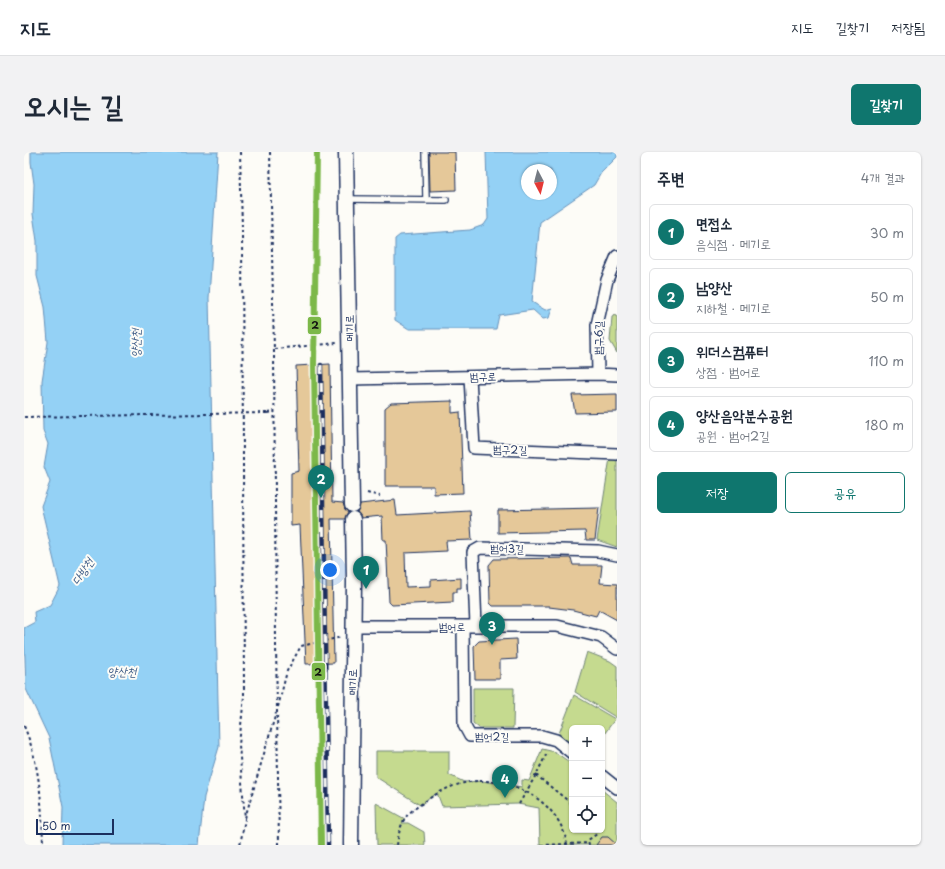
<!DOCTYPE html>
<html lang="ko">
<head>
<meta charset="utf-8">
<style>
	:root { --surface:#fff; --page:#f2f2f3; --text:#1f2937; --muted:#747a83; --line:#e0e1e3; --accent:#0f766e }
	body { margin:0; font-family:"Playpen Sans","Poor Story",sans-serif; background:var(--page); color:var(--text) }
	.controls { position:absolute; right:12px; bottom:12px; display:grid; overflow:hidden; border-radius:6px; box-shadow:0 1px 3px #0004 }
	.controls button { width:36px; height:36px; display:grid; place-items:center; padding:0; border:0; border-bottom:1px solid var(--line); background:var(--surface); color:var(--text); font:20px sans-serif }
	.compass { position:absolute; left:497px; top:12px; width:36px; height:36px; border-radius:50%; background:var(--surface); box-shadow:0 1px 3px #0004; rotate:173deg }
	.scale { position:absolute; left:12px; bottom:10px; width:78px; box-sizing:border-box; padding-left:4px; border:2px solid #1b2f5e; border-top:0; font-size:11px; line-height:14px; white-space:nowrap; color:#1b2f5e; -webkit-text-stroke:3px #fdfcf7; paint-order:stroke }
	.you { position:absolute; left:306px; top:418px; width:14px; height:14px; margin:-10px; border:3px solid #fff; border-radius:50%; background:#1a73e8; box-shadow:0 0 0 6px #1a73e833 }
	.badge { display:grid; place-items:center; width:26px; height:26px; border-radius:50%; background:var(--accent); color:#fff; font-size:13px; font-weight:700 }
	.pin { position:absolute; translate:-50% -33px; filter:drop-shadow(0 1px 2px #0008) }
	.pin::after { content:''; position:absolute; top:21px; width:14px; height:12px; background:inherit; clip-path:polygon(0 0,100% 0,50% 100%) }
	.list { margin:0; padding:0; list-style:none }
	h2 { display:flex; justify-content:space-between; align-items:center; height:52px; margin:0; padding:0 16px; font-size:17px }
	h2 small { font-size:13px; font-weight:400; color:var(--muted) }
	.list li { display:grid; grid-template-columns:26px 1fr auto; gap:12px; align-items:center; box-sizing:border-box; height:56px; margin:0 8px 8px; padding:0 8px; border:1px solid var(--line); border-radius:6px }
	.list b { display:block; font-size:15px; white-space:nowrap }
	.list p { margin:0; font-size:13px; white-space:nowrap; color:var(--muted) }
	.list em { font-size:13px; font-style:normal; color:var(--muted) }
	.actions { display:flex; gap:8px; padding:12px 16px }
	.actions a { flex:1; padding:9px 0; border:1px solid var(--accent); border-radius:6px; text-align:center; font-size:14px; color:var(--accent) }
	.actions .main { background:var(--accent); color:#fff }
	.icon { flex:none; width:22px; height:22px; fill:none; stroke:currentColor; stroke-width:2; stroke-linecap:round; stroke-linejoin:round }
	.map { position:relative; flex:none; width:593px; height:693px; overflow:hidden; border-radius:6px }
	header { display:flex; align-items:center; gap:24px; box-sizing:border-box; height:56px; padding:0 20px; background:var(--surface); border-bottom:1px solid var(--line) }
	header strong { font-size:19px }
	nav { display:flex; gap:22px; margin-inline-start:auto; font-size:14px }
	.intro { display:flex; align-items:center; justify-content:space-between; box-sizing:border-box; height:96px; padding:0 24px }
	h1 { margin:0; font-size:28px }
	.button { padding:10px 18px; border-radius:6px; background:var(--accent); color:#fff; font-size:14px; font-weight:700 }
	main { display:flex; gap:24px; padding:0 24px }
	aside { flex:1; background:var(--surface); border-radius:6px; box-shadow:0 1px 3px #0004 }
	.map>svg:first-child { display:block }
	.green { fill:#c5da8f; stroke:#708476 }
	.water { fill:#94d1f5; stroke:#6490b9; fill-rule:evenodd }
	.building { fill:#e5c899; stroke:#1b2f5e }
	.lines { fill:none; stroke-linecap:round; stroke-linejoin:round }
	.service-casing { stroke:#1b2f5e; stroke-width:8 }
	.minor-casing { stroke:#1b2f5e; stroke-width:14 }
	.tertiary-casing { stroke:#1b2f5e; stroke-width:17 }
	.path { stroke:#1b2f5e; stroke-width:2; stroke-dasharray:3 3; stroke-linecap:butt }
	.service { stroke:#fdfcf7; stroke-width:5.5 }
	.minor { stroke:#fdfcf7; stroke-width:11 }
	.tertiary { stroke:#fdfcf7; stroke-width:14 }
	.rail-casing { stroke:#1b2f5e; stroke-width:4.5 }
	.rail { stroke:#fdfcf7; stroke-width:3; stroke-dasharray:9; stroke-linecap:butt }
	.path-bridge { stroke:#1b2f5e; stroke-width:2; stroke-dasharray:3 3; stroke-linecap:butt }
	.metro-1-casing { stroke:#fdfcf7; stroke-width:9 }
	.metro-1 { stroke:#7cb849; stroke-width:6 }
	.labels { text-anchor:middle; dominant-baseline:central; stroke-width:4; stroke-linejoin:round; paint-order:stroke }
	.street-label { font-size:11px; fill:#1b2f5e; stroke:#fdfcf7 }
	.water-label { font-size:12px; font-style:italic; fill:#395884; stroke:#fdfcf7 }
	.line-badge { stroke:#fdfcf7; stroke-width:1.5 }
	.pale-badge-label { font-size:11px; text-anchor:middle; font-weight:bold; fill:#111 }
</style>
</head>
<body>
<header>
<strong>지도</strong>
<nav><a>지도</a><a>길찾기</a><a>저장됨</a></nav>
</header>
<div class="intro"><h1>오시는 길</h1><a class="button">길찾기</a></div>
<main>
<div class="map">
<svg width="593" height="693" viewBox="0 0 593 693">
	<rect width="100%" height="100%" fill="#fdfcf7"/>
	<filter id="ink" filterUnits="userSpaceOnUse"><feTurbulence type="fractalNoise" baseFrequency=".025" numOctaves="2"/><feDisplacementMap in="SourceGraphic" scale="8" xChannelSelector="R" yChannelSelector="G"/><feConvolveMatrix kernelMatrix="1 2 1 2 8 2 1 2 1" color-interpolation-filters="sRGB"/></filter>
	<g filter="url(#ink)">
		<!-- green -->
		<path class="green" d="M591 163 593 164V201L586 189 588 165Z
			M586 306 593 309V395L573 388Z
			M563 500 586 509 593 514V566L551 540Z
			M449 536H490L489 576H455L449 571Z
			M550 543 591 567 578 585V576H548V593L534 584Z
			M518 597 531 600 548 612V678H578V638L593 650V693H516L515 656 494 652 418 654 413 641 396 653 352 625V599H425V623L440 630 458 629 498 635V628L505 629Z
			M352 651 381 667 378 671H384L400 680 401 693H353Z"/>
		<!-- water -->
		<path class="water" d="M7 0H194L185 146 195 595 180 645 175 693H38L39 655 25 586 2 537 0 476 11 470 10 460 26 453 36 434 17 354 26 330 20 315 24 292 19 279 18 229 24 190 21 155 13 124V89L9 62 10 32 7 10Z
			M462 0H593V5L577 21 570 33 516 70 508 150 521 158 528 156 525 166 519 167 509 158 475 163 472 177H385L371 168V87L376 83 446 78 460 73 464 67ZM503 18H527V42H503Z"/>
		<!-- building -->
		<path class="building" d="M405 0H431L432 38 406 39Z
			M306 212 308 350 319 351 321 357 324 360 321 367H307L310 511 282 512 276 373 267 374V321L275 319 272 214Z
			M593 242V260L551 261 548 243Z
			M428 249V261L436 260 439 341 410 342V334H361V256L367 251Z
			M371 348 373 363 446 359 448 388 422 389 423 399 381 401 382 435 407 434V428L437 426V436H433V440H429V450L368 453 365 450 362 388H359L358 364 337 366 333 360 336 352Z
			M575 356 571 388H562L561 379 474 381V358Z
			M547 406 549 413H578L576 431 593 432V468L575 458 572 464 549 458 525 455V454H469L466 451 465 413 470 407Z
			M492 487 493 507 476 508V527H451L450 494 455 489Z
			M578 685H584L593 693H572Z"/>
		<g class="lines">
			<!-- service casing -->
			<g class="service-casing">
				<path id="service" d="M401 0 402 47
					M322 47 422 48"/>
			</g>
			<!-- minor casing -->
			<g class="minor-casing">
				<path id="minor" d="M574 222 573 173 583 128 593 104
					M446 225 450 296 593 302
					M326 227 574 222 593 223
					M329 474H533L577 485 593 497
					M439 474 440 573 446 584H518L532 588 548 601
					M452 474 449 400 456 396 574 399 593 403
					M578 624 593 636"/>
			</g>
			<!-- tertiary casing -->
			<g class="tertiary-casing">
				<path id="tertiary" d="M322 0 328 353
					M327 693 330 430 329 367"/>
			</g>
			<!-- path -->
			<path class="path" d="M216 0 218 76 220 544 215 593 221 667 216 693
				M246 0 250 200 252 492 255 693
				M250 197 313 191
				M244 261 251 260
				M343 341 356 344
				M254 555 263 519 277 494 318 485
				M0 574C16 612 18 652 19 693
				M512 623 548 652
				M495 652 512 623 523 601
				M221 666 252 561
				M373 693C374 686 375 679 378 672 381 663 391 656 399 651 411 642 425 634 440 631 482 621 537 648 543 693
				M517 693 565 691
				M565 693 564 688 573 682 570 678"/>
			<!-- service -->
			<use href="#service" class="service"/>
			<!-- minor -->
			<use href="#minor" class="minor"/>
			<!-- tertiary -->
			<use href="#tertiary" class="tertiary"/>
			<!-- rail casing -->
			<g class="rail-casing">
				<path id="rail" d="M297 213 304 693"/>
			</g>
			<!-- rail -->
			<use href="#rail" class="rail"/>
			<!-- path-bridge -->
			<path class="path-bridge" d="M0 265 244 261"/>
			<!-- metro-1 casing -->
			<g class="metro-1-casing">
				<path id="metro-1" d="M293 0 290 213 297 693"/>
			</g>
			<!-- metro-1 -->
			<use href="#metro-1" class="metro-1"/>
		</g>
	</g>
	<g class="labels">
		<!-- street labels -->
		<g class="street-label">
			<text transform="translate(325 176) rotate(-91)">메기로</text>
			<text transform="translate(574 186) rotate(-88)">범구6길</text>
			<text transform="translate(459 224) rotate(-1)">범구로</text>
			<text transform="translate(486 297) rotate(2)">범구2길</text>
			<text transform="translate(483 396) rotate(1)">범어3길</text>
			<text x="428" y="474">범어로</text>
			<text transform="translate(328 530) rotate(-89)">메기로</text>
			<text transform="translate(468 584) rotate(1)">범어2길</text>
		</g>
		<!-- water labels -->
		<g class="water-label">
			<text transform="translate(111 191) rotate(-89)">양산천</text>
			<text transform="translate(58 419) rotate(-56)">다방천</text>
			<text x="98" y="519">양산천</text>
		</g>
	</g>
	<g class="line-badge">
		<rect x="283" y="164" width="15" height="19" rx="4" fill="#7cb849"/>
		<rect x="287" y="510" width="15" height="19" rx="4" fill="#7cb849"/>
	</g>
	<g class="pale-badge-label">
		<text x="291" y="177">2</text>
		<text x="294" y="524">2</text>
	</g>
</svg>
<div class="controls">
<button>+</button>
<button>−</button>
<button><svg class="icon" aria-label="locate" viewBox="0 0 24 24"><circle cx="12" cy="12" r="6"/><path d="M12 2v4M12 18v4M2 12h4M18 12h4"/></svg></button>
</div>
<svg class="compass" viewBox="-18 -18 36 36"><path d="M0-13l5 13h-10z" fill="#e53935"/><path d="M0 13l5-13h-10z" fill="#747a83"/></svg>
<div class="scale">50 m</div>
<div class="you"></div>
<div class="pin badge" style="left:342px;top:437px">1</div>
<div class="pin badge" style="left:297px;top:346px">2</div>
<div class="pin badge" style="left:468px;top:493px">3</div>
<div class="pin badge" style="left:481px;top:646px">4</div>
</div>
<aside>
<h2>주변<small>4개 결과</small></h2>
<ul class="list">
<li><span class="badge">1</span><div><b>면접소</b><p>음식점 · 메기로</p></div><em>30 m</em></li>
<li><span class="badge">2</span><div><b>남양산</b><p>지하철 · 메기로</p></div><em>50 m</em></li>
<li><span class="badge">3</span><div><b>위더스컴퓨터</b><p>상점 · 범어로</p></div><em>110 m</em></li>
<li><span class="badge">4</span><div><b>양산음악분수공원</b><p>공원 · 범어2길</p></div><em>180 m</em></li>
</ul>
<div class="actions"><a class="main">저장</a><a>공유</a></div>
</aside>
</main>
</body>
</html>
